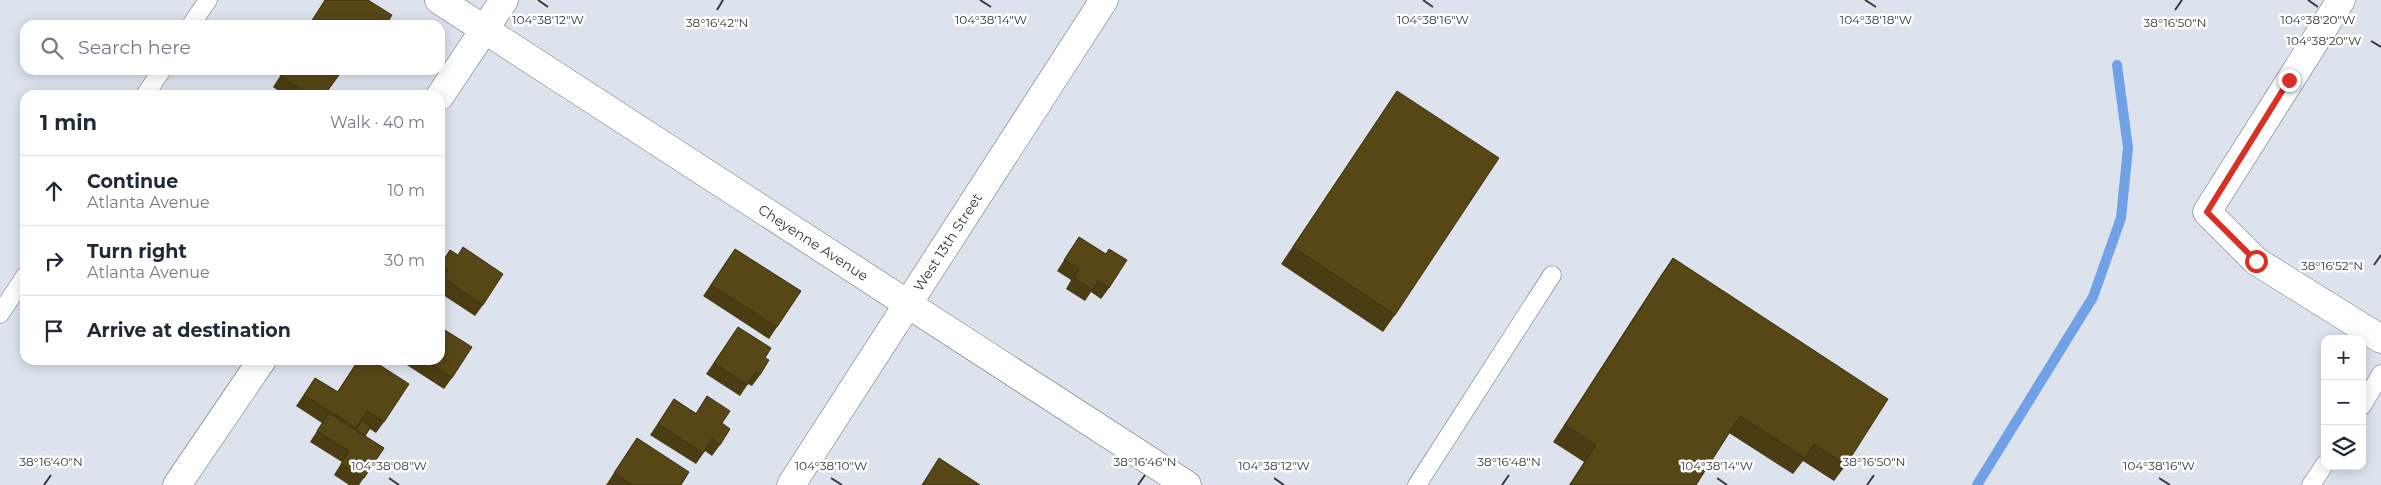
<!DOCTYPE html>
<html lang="en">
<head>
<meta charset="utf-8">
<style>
	:root { --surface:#fff; --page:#f6f6f7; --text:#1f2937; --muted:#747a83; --line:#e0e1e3 }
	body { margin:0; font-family:Montserrat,sans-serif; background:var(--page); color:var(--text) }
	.controls { position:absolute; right:15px; bottom:15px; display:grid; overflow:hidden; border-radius:10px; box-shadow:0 2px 12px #0003 }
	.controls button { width:45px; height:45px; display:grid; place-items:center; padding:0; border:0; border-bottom:1px solid var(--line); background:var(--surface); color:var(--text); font:25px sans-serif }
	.stop { position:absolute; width:15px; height:15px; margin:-11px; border:4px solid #d93025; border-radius:50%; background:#fff }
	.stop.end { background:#d93025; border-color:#fff; box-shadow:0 1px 5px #0008 }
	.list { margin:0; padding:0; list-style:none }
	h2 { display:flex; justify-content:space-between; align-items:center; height:65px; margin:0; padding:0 20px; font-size:21px }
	h2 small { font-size:16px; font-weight:400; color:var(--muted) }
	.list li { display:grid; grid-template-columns:32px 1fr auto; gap:15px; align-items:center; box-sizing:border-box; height:70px; padding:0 20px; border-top:1px solid var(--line) }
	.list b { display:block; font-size:19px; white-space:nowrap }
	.list p { margin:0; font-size:16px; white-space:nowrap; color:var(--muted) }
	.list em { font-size:16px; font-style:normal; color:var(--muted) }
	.icon { flex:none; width:28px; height:28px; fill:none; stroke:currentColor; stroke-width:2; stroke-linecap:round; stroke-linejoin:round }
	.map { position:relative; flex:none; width:2381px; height:485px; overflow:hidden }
	.search { position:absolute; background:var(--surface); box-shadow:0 2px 12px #0003; left:20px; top:20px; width:425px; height:55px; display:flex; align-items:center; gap:12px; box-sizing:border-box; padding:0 18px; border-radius:15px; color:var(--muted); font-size:19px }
	.panel { position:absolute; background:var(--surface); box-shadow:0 2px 12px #0003; left:20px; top:90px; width:425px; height:275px; border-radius:15px }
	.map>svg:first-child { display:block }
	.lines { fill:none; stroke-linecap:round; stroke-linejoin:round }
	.stream { stroke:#70a1e7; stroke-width:10 }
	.lane-casing { stroke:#656b74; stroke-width:19 }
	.street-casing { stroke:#656b74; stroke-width:29 }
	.secondary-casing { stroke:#656b74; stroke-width:29 }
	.lane { stroke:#fff; stroke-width:18 }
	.street { stroke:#fff; stroke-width:28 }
	.secondary { stroke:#fff; stroke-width:28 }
	.wall { fill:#4b3d13 }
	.building { fill:#574716; stroke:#3d320f }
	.route { stroke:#d93025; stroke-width:6 }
	.ticks { fill:none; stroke:#36383c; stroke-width:2 }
	.labels { text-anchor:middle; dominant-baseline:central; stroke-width:5; stroke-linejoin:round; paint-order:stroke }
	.street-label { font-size:14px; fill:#36383c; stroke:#fff }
	.ticks-label { font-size:12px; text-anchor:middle; fill:#36383c; stroke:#fff; stroke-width:5; stroke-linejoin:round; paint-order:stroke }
</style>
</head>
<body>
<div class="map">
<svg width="2381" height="485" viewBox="0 0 2381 485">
	<rect width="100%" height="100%" fill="#dce3ed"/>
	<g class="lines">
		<!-- stream -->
		<path class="stream" d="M1977 485 2093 297 2121 218 2128 148 2117 65"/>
		<!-- lane casing -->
		<g class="lane-casing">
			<path id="lane" d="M191 25 208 0
				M145 95 162 70
				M0 314 25 276
				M2362 406 2381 374
				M1417 485 1552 275
				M2311 485 2325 464"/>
		</g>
		<!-- street casing -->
		<g class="street-casing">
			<g id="street">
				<path d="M2341 0 2207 212 2256 261 2381 339"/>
				<path d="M440 96 504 0"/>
				<path d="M177 485 262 360"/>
				<path id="s1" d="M791 485 1104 0"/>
			</g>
		</g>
		<!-- secondary casing -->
		<g class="secondary-casing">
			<g id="secondary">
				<path id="s2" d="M439 0 1187 485"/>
			</g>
		</g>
		<!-- lane -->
		<use href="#lane" class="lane"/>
		<!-- street -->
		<use href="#street" class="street"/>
		<!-- secondary -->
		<use href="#secondary" class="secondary"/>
	</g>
	<!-- wall -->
	<path class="wall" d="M284 70H340L337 74 339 75 325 95H284L273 87Z
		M352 70H359L357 73Z
		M1397 91 1395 315 1383 332 1281 264Z
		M1079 237 1109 288 1101 299 1091 292 1085 301 1066 289 1071 280 1057 271Z
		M735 249 777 327 769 339 703 296Z
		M450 250 483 305 475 316 440 293V265Z
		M1673 258 1846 465 1834 481 1803 461 1793 474 1729 433 1696 485H1569L1584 462 1553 442 1661 275Z
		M738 327 765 358 760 375 752 386 748 384 740 396 706 374Z
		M358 360 384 422 376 433 370 429 365 436 384 448 359 485H349L334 475 342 462 310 442 322 423 296 406 315 378 337 392Z
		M399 360H440L452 378 444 389Z
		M707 396 722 423 720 445 712 456 705 451 696 464 650 435 674 399 696 413Z
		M637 438 681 485H606Z"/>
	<!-- building -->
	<path class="building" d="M325 0H368L392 15 386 25H309Z
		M284 70H340L337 74 339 75 324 95H309L280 76Z
		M1397 91 1499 158 1395 315 1293 247Z
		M1079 237 1106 254 1109 249 1127 260 1109 288 1098 281 1093 290 1074 278 1079 269 1064 260Z
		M463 247 503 274 483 305 443 278 448 270 440 266 450 250 458 255Z
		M735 249 801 291 777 327 711 285Z
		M1673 258 1888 399 1846 465 1814 444 1805 458 1740 416 1696 485H1570L1596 445 1565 425Z
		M440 327 472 347 452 378 424 360H440Z
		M738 327 771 348 765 358 769 360 760 375 756 372 747 385 714 363Z
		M359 360H372L409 384 384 422 367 411 356 428 304 395 315 378 338 392Z
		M707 396 730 411 722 423 730 429 720 445 712 439 703 453 658 424 674 399 696 414Z
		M329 413 384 448 364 478 341 464 349 451 317 431Z
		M362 420 371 426 365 436 356 430Z
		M637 438 689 472 681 485H632L614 473Z
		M939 458 980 485H922Z"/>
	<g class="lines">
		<!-- route -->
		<path class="route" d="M2256 261 2207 212 2289 80"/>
	</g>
	<!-- ticks -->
	<path class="ticks" d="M538 0 548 7M980 0 991 7M1423 0 1433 7M1865 0 1876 7M2308 0 2318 7M717 10 723 0M2175 10 2182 0M2371 41 2381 47M2374 265 2381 255M389 478 399 485M831 478 842 485M1274 478 1284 485M1717 478 1727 485M2159 478 2170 485M44 485 51 475M1138 485 1145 475M1502 485 1509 475M1867 485 1874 475"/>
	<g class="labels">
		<!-- street labels -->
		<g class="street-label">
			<text stroke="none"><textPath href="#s2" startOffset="446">Cheyenne Avenue</textPath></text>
			<text stroke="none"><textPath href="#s1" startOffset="289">West 13th Street</textPath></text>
		</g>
	</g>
	<g class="ticks-label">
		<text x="548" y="24">104°38'12"W</text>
		<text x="991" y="24">104°38'14"W</text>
		<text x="1433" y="24">104°38'16"W</text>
		<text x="1876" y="24">104°38'18"W</text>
		<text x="2318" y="24">104°38'20"W</text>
		<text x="717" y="27">38°16'42"N</text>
		<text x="2175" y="27">38°16'50"N</text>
		<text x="2324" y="45">104°38'20"W</text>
		<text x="2332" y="270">38°16'52"N</text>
		<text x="51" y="466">38°16'40"N</text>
		<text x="1145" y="466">38°16'46"N</text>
		<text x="1509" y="466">38°16'48"N</text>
		<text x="1874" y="466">38°16'50"N</text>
		<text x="389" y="470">104°38'08"W</text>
		<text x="831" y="470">104°38'10"W</text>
		<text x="1274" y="470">104°38'12"W</text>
		<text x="1717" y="470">104°38'14"W</text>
		<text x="2159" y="470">104°38'16"W</text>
	</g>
</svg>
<div class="controls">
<button>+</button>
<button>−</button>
<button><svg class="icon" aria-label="layers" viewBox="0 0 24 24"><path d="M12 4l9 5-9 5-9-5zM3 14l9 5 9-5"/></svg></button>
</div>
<div class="stop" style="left:2256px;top:261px"></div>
<div class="stop end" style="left:2289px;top:80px"></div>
<div class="search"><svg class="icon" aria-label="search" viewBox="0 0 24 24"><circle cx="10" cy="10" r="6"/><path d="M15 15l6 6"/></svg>Search here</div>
<section class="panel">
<h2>1 min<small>Walk · 40 m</small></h2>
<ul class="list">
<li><svg class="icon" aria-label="ahead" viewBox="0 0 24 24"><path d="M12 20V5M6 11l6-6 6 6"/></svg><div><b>Continue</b><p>Atlanta Avenue</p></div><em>10 m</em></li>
<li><svg class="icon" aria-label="right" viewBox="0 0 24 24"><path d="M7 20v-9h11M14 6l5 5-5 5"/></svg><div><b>Turn right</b><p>Atlanta Avenue</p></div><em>30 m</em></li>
<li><svg class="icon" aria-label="arrive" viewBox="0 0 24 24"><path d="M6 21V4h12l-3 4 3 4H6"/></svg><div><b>Arrive at destination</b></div></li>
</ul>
</section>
</div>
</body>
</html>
